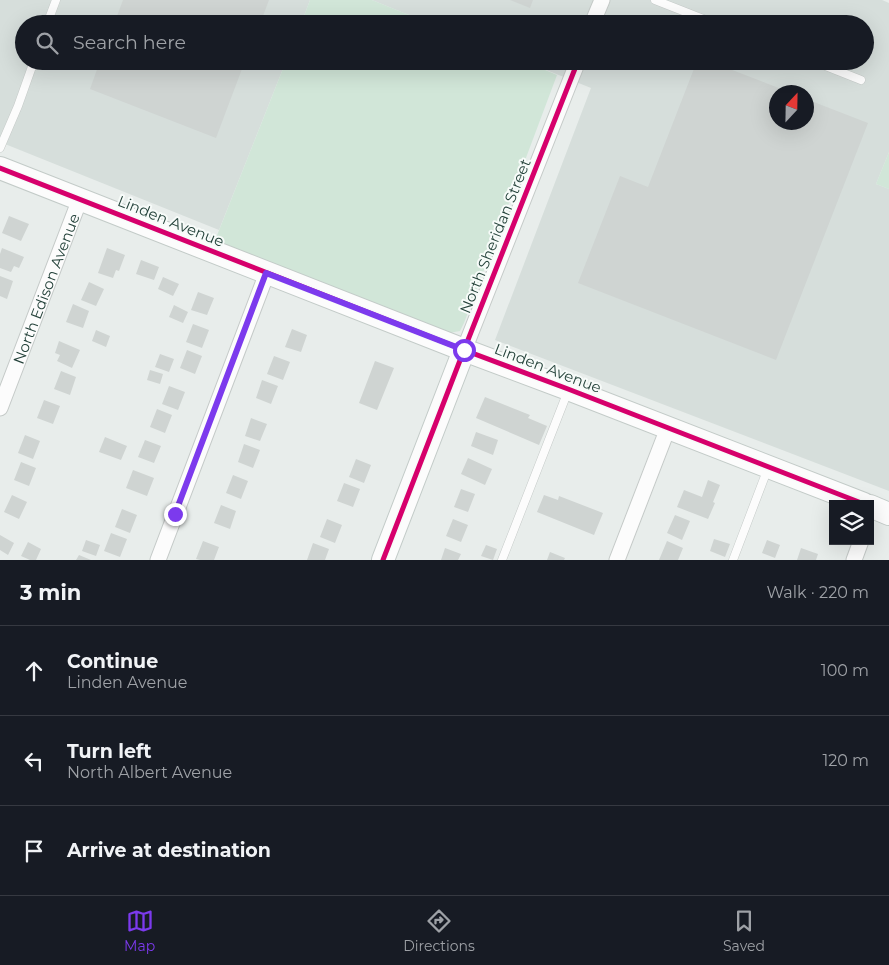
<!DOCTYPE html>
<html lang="en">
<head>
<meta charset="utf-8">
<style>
	:root { --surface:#171b24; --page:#20242c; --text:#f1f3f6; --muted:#9ea1a6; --line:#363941; --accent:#7c3aed }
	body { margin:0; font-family:Montserrat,sans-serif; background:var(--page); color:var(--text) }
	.controls { position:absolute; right:15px; bottom:15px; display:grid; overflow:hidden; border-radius:0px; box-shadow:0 5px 20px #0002 }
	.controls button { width:45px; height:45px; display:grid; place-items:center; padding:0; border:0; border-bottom:1px solid var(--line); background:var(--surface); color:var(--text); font:25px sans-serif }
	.compass { position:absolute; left:769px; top:85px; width:45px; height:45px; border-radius:50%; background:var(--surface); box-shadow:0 5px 20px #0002; rotate:22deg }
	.stop { position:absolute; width:15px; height:15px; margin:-11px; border:4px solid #7c3aed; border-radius:50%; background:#fff }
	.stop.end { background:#7c3aed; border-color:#fff; box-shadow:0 1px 5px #0008 }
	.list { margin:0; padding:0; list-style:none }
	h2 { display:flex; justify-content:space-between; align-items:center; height:65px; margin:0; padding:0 20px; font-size:21px }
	h2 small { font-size:16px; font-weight:400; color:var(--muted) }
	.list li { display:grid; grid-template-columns:32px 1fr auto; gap:15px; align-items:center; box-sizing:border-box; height:90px; padding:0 20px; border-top:1px solid var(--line) }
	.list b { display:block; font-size:19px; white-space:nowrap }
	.list p { margin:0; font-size:16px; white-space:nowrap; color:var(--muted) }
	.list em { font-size:16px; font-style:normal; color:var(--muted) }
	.icon { flex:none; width:28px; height:28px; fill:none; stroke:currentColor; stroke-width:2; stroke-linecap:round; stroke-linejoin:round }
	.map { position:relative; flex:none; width:889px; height:560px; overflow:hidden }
	.search { position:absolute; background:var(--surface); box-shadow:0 5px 20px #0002; left:15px; right:15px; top:15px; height:55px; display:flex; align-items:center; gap:12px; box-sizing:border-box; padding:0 18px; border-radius:28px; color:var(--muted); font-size:19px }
	.sheet { height:335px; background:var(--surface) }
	nav { display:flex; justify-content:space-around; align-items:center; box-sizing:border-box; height:70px; border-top:1px solid var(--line); background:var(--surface); font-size:14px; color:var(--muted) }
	nav a { display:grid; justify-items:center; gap:2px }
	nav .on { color:var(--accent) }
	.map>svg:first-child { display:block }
	.built { fill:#d6dedb; fill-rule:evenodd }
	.green { fill:#d1e6d8 }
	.building { fill:#cfd4d2 }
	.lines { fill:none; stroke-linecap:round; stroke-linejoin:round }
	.lane-casing { stroke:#c5cac8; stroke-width:9 }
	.street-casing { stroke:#c5cac8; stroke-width:17 }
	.secondary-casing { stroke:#c3cbc8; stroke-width:24 }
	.lane { stroke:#fcfcfc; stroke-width:8 }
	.street { stroke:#fcfcfc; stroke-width:15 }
	.secondary { stroke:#fcfcfc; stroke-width:22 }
	.cycleway-casing { stroke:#f7fbf9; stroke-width:8 }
	.cycleway { stroke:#d6006c; stroke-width:5 }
	.route { stroke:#7c3aed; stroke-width:6 }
	.labels { text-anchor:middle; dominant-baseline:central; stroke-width:4; stroke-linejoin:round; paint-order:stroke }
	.street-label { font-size:15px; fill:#24423a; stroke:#f7fbf9 }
</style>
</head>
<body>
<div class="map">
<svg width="889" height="560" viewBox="0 0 889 560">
	<rect width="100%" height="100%" fill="#e8edeb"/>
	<!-- built -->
	<path class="built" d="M0 0H310L301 24H24V61H286L219 230 0 142Z
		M372 0H882L889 3V152L876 184 889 189V491L495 340 591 88 524 61H865V24H431ZM776 92H806V122H776Z"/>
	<!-- green -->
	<path class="green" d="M310 0H372L431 24H301Z
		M286 61H524L557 75 464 323 460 331 449 333 214 243Z
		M889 152V189L876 184Z"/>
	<!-- building -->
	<path class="building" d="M123 0H269L260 24H114Z
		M510 0H533L530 8Z
		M100 61H245L216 138 90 89Z
		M697 61H709L789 92H776V122H806V99L868 123 776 360 578 283 620 176 648 187Z
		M9 216 29 224 21 241 2 233Z
		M2 248 24 257 19 268 14 266 11 272 0 268V254Z
		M107 248 125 255 119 271 116 270 113 278 98 273Z
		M141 260 159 267 154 280 136 274Z
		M0 276 13 281 7 299 0 296Z
		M163 277 179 284 173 296 158 289Z
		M89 282 104 289 96 306 81 300Z
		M198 292 214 298 207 315 191 310Z
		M73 304 89 311 83 328 66 322Z
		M174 305 188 312 183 323 169 317Z
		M193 324 209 330 202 348 186 342Z
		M292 329 307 335 301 352 285 347Z
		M96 330 110 336 106 347 92 341Z
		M59 341 80 350 72 368 57 361 60 355 55 353Z
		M187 350 202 356 195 374 180 368Z
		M160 354 174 359 169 372 155 367Z
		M274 356 290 362 283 380 267 374Z
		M375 361 394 368 377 410 359 403Z
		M150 370 163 374 160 384 147 380Z
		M61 371 76 377 70 395 54 389Z
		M262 380 278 386 271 404 256 398Z
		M169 386 185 392 178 410 162 404Z
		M485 397 530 415 528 418 547 426 539 445 476 418Z
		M44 400 60 406 53 424 37 418Z
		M157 409 172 415 165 433 150 427Z
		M251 418 267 424 260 441 245 436Z
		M476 432 498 440 493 455 471 446Z
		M25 435 40 441 33 459 18 453Z
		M105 437 127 446 121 460 99 452Z
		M145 440 161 446 154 463 138 457Z
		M244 444 260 450 253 468 238 462Z
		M468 458 492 469 485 485 461 474Z
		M356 459 371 465 364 483 349 477Z
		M21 462 36 468 29 486 14 480Z
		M133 470 154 478 147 496 126 488Z
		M233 475 248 481 241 499 226 493Z
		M708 480 720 485 713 502 715 503 708 519 677 507 684 490 702 497Z
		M344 483 360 489 353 507 337 501Z
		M461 489 475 494 468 512 454 507Z
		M12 495 27 502 19 519 4 512Z
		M544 495 558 500 559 496 603 513 594 535 537 512Z
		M221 505 236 511 230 529 214 523Z
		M122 509 137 515 130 533 115 527Z
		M675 515 690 521 682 540 667 533Z
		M327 519 342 525 335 543 320 537Z
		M453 519 468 525 461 542 446 536Z
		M111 533 127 539 120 557 104 551Z
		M0 535 14 543 8 555 0 550Z
		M714 539 730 544 725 557 710 551Z
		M86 540 100 545 96 556 82 551Z
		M767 540 780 545 775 558 762 553Z
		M203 541 219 547 214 560H200L196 559Z
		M667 541 683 548 678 560H659Z
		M28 542 41 549 36 560H30L21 556Z
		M313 543 329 549 325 560H307Z
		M486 545 497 549 493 560 481 556Z
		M445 548 461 554 458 560H441Z
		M801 548 818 554 816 560H797Z
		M550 552 565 558 564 560H547Z
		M79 555 91 560H76Z"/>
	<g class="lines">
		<!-- lane casing -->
		<g class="lane-casing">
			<path id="lane" d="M655 0 716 24
				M47 24 56 0
				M813 61 861 80
				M0 148 18 106 34 61
				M502 560 568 391
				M733 560 768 468"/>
		</g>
		<!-- street casing -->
		<g class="street-casing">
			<g id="street">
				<path d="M592 24 602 0"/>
				<path d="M464 350 578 61"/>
				<path id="s1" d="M0 408 80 199"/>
				<path d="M158 560 267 273"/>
				<path d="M617 560 668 428"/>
				<path d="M854 560 861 541"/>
			</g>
		</g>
		<!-- secondary casing -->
		<g class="secondary-casing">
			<path id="secondary" d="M0 168 464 350 568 389 864 504
				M870 506 889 514
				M383 560 464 350"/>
		</g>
		<!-- lane -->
		<use href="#lane" class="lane"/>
		<!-- street -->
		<use href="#street" class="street"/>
		<!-- secondary -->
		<use href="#secondary" class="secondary"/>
		<!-- cycleway casing -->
		<g class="cycleway-casing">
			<path id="cycleway" d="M0 168 464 350 568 389 864 504
				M383 560 464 350 578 61"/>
		</g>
		<!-- cycleway -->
		<use href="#cycleway" class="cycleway"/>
	</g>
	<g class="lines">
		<!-- route -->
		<path class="route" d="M175 514 266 273 464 350"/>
	</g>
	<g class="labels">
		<!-- street labels -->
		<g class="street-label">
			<text transform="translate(171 221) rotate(22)">Linden Avenue</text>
			<text transform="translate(495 236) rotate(-68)">North Sheridan Street</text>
			<text stroke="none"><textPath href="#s1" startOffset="128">North Edison Avenue</textPath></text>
			<text transform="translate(548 368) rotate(21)">Linden Avenue</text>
		</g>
	</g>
</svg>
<div class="controls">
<button><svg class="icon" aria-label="layers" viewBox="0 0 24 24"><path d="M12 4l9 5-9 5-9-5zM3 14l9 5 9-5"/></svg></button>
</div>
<svg class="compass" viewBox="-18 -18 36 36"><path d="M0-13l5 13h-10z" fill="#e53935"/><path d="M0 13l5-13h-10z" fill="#9ea1a6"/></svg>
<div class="stop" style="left:464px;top:350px"></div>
<div class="stop end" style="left:175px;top:514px"></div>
<div class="search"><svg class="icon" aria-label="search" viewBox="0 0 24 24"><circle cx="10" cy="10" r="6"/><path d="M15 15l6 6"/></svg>Search here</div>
</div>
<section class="sheet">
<h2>3 min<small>Walk · 220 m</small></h2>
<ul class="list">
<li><svg class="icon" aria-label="ahead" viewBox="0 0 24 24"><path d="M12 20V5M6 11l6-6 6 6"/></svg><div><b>Continue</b><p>Linden Avenue</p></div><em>100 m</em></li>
<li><svg class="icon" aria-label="left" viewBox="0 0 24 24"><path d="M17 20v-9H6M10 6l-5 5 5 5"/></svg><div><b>Turn left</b><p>North Albert Avenue</p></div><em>120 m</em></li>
<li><svg class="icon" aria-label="arrive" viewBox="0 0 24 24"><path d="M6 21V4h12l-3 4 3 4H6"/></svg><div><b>Arrive at destination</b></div></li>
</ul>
</section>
<nav>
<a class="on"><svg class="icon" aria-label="map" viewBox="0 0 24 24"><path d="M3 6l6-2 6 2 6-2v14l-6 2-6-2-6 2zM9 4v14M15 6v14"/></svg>Map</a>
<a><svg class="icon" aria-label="directions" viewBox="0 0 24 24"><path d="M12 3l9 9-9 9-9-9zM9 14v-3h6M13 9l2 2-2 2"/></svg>Directions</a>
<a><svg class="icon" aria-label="saved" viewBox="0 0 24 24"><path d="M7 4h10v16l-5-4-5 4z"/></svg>Saved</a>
</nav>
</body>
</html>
